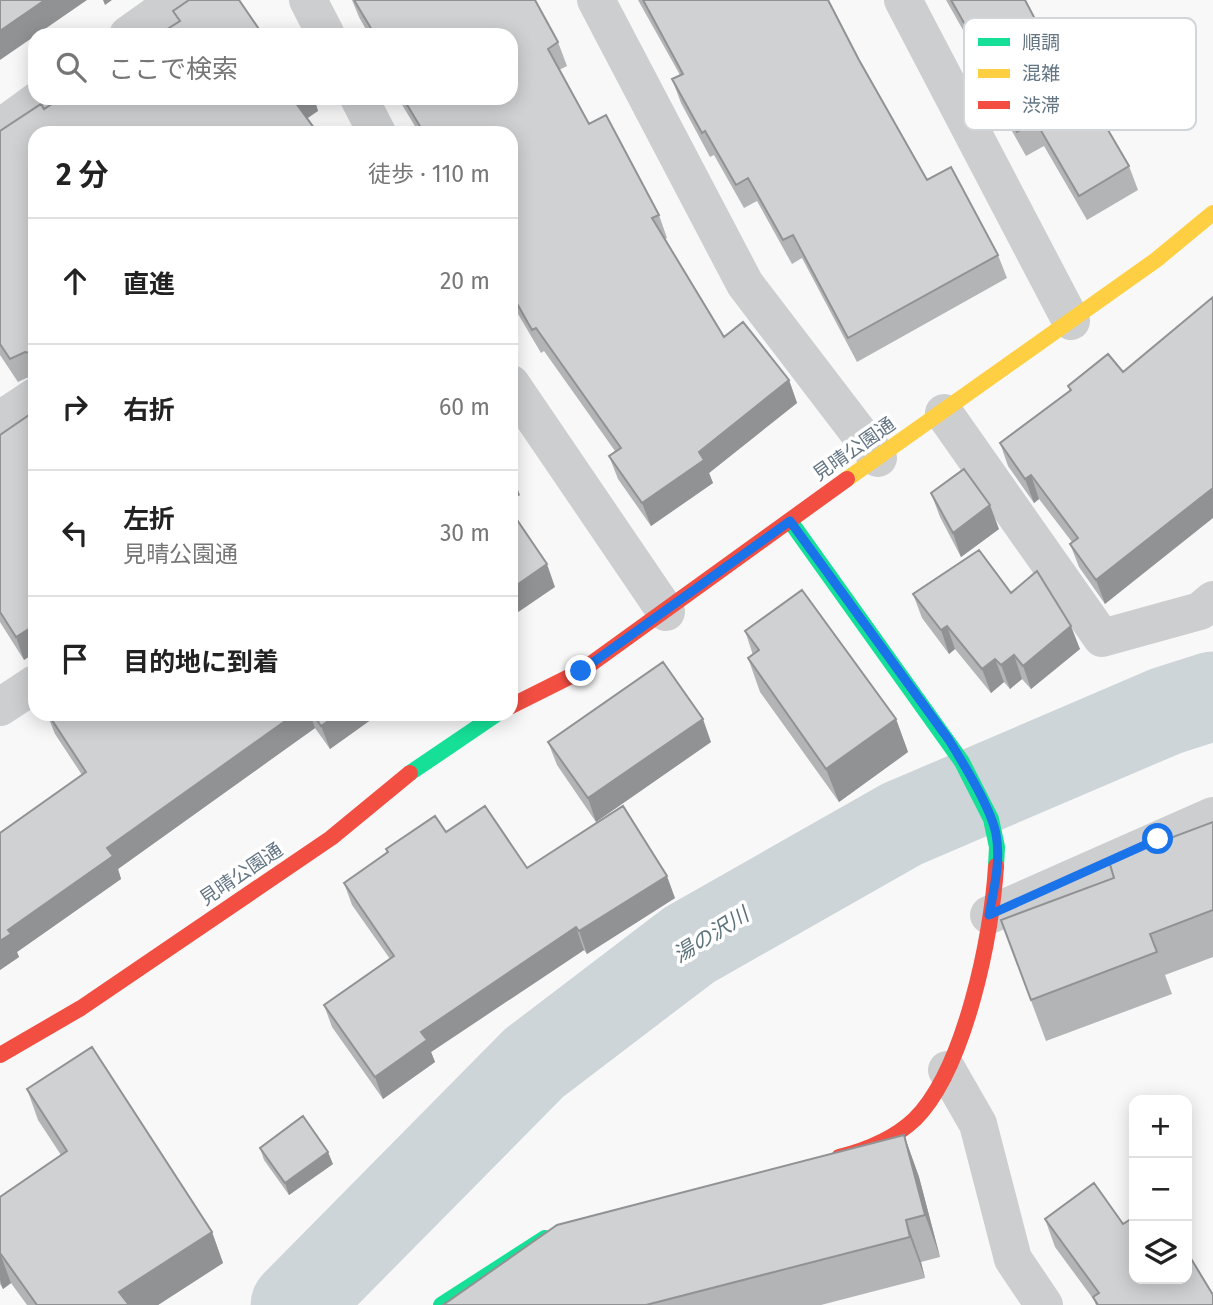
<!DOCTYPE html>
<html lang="ja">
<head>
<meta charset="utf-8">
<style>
	:root { --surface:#fff; --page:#f2f2f2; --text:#222; --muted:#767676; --line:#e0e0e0 }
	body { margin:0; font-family:"Fira Sans","Noto Sans JP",sans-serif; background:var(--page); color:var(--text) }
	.controls { position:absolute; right:21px; bottom:21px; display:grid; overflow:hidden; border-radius:14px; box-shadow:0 4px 18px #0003 }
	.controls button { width:63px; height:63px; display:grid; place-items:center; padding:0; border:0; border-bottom:2px solid var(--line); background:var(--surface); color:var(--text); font:35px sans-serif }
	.stop { position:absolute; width:21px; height:21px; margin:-16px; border:5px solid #1a73e8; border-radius:50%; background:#fff }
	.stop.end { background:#1a73e8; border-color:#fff; box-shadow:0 2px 7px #0008 }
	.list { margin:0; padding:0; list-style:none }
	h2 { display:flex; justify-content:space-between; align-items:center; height:91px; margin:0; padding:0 28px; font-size:30px }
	h2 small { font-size:23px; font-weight:400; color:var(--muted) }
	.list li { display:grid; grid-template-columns:46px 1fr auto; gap:21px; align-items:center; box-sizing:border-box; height:126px; padding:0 28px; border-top:2px solid var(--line) }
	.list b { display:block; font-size:26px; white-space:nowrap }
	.list p { margin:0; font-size:23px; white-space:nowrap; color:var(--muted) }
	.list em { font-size:23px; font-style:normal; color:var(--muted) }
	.icon { flex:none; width:38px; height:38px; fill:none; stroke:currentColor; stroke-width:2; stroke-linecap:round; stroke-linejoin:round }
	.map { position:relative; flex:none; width:1213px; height:1305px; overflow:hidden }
	.search { position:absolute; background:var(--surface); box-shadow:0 4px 18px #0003; left:28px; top:28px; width:490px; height:77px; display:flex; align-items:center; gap:18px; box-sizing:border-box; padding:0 24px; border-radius:21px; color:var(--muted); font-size:26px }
	.panel { position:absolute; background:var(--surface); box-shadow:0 4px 18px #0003; left:28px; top:126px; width:490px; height:595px; border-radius:21px }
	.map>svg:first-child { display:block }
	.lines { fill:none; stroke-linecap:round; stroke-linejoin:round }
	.river { stroke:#cdd5d8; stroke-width:89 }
	.street { stroke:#cdcecf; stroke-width:38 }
	.fast { stroke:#16e098; stroke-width:16 }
	.slow { stroke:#ffcf43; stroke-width:16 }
	.jam { stroke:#f24e42; stroke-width:16 }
	.wall { fill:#b2b4b5 }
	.shaded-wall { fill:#919294 }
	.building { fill:#cfd1d3; stroke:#919294; stroke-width:2 }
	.route { stroke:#1a73e8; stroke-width:9 }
	.labels { text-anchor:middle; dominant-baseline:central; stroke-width:7; stroke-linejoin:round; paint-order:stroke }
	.street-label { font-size:19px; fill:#637583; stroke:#fff }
	.water-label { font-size:21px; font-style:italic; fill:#5e747c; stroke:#fff }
	.key { fill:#fff; stroke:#d0d6da; stroke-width:2 }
	.key-label { font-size:19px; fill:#637583 }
</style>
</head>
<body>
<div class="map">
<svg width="1213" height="1305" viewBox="0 0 1213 1305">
	<rect width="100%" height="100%" fill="#f8f8f8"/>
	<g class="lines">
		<!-- river -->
		<path class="river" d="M295 1305 534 1063 689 945 902 824 1166 711 1213 696"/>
		<!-- street -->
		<path class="street" d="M308 0 326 35
			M596 0 745 284 878 458
			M903 0 1071 321
			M128 35 177 0
			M359 98 377 133
			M0 128 41 98
			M511 384 666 612
			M944 413 1102 638 1200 611 1213 600
			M0 420 35 397
			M0 707 35 684
			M989 915 1213 816
			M947 1070 978 1124 1013 1259 1044 1305"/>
		<!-- fast -->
		<path class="fast" d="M790 521 962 762 991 819 997 847 996 866
			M410 773 497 714
			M441 1305 545 1238"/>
		<!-- slow -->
		<path class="slow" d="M847 479 1156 260 1213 213"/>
		<!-- jam -->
		<path class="jam" d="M511 706 581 671 847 479
			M0 1055 81 1008 331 838 410 773
			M839 1157C867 1150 894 1139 915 1119 965 1069 992 935 996 866"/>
	</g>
	<!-- wall -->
	<path class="wall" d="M352 0H535L558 42 567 66 559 70 589 124 659 215 667 238 665 239 724 337 789 380 797 403 709 473 713 483 651 526 618 479 609 456 615 451 544 351 541 353 511 302V133H419L398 98H511V35H369L359 17Z
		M638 0H828L859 60 927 180 998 255 1007 278 857 362 802 258 792 264 757 201 744 208 714 155 710 157 681 103 672 79 680 75Z
		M946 0H1025L1035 19 1044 42 1039 45 1077 116 1129 166 1138 190 1087 220 1044 146 1026 156 994 99 986 75 988 74Z
		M61 98H314L318 111 35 133V376L33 375 18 382 0 355V131L44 109Z
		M1108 354 1105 604 1079 567 1070 544 1072 542 1039 499 1034 503 1008 466 1000 443 1070 391 1068 386Z
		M0 435 24 660 0 622Z
		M931 493 999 529 961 557 940 517Z
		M1011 593 1080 649 1031 689 1022 679 1010 689 1004 682 991 693 955 649 949 654 922 618 913 594Z
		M745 631 896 719 908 752 839 802 760 692 748 658 753 655Z
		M47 714H379L330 749 315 728 118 869 121 879 17 952 19 957 0 970 82 775 55 734Z
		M548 742H711L596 822 557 765Z
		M1213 822V957L1165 975 1172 994 1046 1041 1001 920 1114 878Z
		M446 832 527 868 675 898 587 954 584 950 431 1052 435 1062 383 1099 332 1027 324 1005 390 959 352 905 344 883 387 853 386 849Z
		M27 1089 212 1232 223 1263 158 1305H27L11 1283 3 1289 0 1284V1197L61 1155 38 1120Z
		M904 1135 919 1177 940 1257 921 1262 925 1278 821 1305H443Z
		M260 1148 333 1164 289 1195 264 1160Z
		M1045 1219 1123 1224 1213 1305H1096L1094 1300 1055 1247Z"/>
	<!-- shaded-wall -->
	<path class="shaded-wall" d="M45 0H87L0 60V31Z
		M103 0H112L105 5Z
		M295 98H314L318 111 302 122 293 99Z
		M789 380 797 403 709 473 713 483 651 526 642 503 699 452Z
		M511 472 520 495 511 501Z
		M1031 475 1039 499 1034 503 1025 479Z
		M1213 488V518L1105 604 1096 580Z
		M990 505 999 529 961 557 953 533Z
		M547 564 555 587 511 617V589Z
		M35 625V653L24 660 16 637Z
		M947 626 955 649 949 654 941 630Z
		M1071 626 1080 649 1031 689 1023 666Z
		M1014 655 1022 679 1010 689 1001 665Z
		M995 659 1004 682 991 693 982 669Z
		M295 714H310L315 728 118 869 121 879 17 952 19 957 0 970V941L8 930 107 848Z
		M338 714H379L330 749 321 726Z
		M703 719 711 742 596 822 588 798Z
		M896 719 908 752 839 802 826 769Z
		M667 876 675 898 587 954 579 931Z
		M576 927 584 950 431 1052 435 1062 383 1099 375 1077 421 1032Z
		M904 1135 919 1177 940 1257 925 1215Z
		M328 1152 333 1164 289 1195 285 1183Z
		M906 1220 921 1262 925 1278 910 1237Z
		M212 1232 223 1263 158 1305H123L119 1292Z
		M0 1253 11 1283 3 1289 0 1280Z"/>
	<!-- building -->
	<path class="building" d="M0 0H45L0 31Z
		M189 0H239L263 35H158L180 21 173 11Z
		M354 0H535L558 42 548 49 589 124 606 115 659 215 652 218 724 337 743 322 789 380 699 452 704 460 642 503 609 456 621 448 536 328 532 330 511 293V133H424L403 98H511V35H375Z
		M643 0H828L859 60 927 180 951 167 998 255 848 338 793 235 783 240 748 178 736 185 705 131 702 133 672 79 683 74Z
		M951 0H1025L1035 19 1028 23 1077 116 1094 106 1129 166 1079 196 1036 122 1017 132 986 75 992 72Z
		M61 98H295L293 99 317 132 35 133V354L25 352 10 359 0 344V131L41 104 44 109Z
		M1213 297V488L1096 580 1070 544 1078 538 1031 475 1025 479 1000 443 1071 390 1068 386 1108 354 1123 372Z
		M35 411V625L16 637 0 612V435Z
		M964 469 990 505 953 533 931 493Z
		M511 511 547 564 511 589Z
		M979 550 1011 593 1037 571 1071 626 1023 666 1014 655 1001 665 995 659 982 669 947 626 941 630 913 594Z
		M802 590 896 719 826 769 748 658 759 650 745 631Z
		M663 662 703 719 588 798 548 742Z
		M48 714H295L107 848 113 856 8 930 11 934 0 941V833L86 772Z
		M313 714H338L321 726Z
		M485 806 527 868 623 806 667 876 579 931 576 927 421 1032 427 1040 375 1077 324 1005 394 956 344 883 388 852 386 849 435 816 446 832Z
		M1213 822V910L1150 934 1157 952 1031 1000 1001 920 1114 878 1109 861Z
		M92 1047 212 1232 119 1292 129 1305H37L0 1253V1197L67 1151 27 1089Z
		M303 1116 328 1152 285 1183 260 1148Z
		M904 1135 925 1215 906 1220 910 1237 646 1305H443L557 1225Z
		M1094 1183 1123 1224 1134 1217V1279H1187V1252L1213 1295V1305H1098L1093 1297 1099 1293 1045 1219Z"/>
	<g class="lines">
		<!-- route -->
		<path class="route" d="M581 671 790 521 949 740C963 763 991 808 996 834 1001 861 994 889 989 915L1158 839"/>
	</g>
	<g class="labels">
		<!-- street labels -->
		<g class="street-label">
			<text transform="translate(854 449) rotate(-35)">見晴公園通</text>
			<text transform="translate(241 874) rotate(-34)">見晴公園通</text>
		</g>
		<!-- water labels -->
		<g class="water-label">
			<text transform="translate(711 935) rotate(-32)">湯の沢川</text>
		</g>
	</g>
	<!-- legend -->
	<rect x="964" y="18" width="232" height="112" rx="10" class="key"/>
	<rect x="978" y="38" width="32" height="8" fill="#16e098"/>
	<rect x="978" y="69" width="32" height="9" fill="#ffcf43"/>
	<rect x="978" y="101" width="32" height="8" fill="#f24e42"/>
	<g class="key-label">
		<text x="1022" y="49">順調</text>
		<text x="1022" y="80">混雑</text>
		<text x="1022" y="112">渋滞</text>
	</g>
</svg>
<div class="controls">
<button>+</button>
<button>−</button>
<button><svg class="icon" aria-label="layers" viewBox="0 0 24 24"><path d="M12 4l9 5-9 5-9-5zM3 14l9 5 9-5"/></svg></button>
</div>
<div class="stop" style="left:1158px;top:839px"></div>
<div class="stop end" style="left:581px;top:671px"></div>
<div class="search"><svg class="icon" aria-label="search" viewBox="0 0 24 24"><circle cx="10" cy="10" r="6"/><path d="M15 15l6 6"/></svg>ここで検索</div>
<section class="panel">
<h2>2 分<small>徒歩 · 110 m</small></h2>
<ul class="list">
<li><svg class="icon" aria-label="ahead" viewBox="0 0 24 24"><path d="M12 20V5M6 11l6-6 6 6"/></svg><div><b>直進</b></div><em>20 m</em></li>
<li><svg class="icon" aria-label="right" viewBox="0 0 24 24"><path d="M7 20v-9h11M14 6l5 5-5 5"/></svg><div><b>右折</b></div><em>60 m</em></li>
<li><svg class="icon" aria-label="left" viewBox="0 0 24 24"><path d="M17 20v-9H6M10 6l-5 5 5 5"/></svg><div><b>左折</b><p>見晴公園通</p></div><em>30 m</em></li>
<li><svg class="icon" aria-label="arrive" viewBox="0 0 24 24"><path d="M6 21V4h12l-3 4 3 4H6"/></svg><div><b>目的地に到着</b></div></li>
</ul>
</section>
</div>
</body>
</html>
